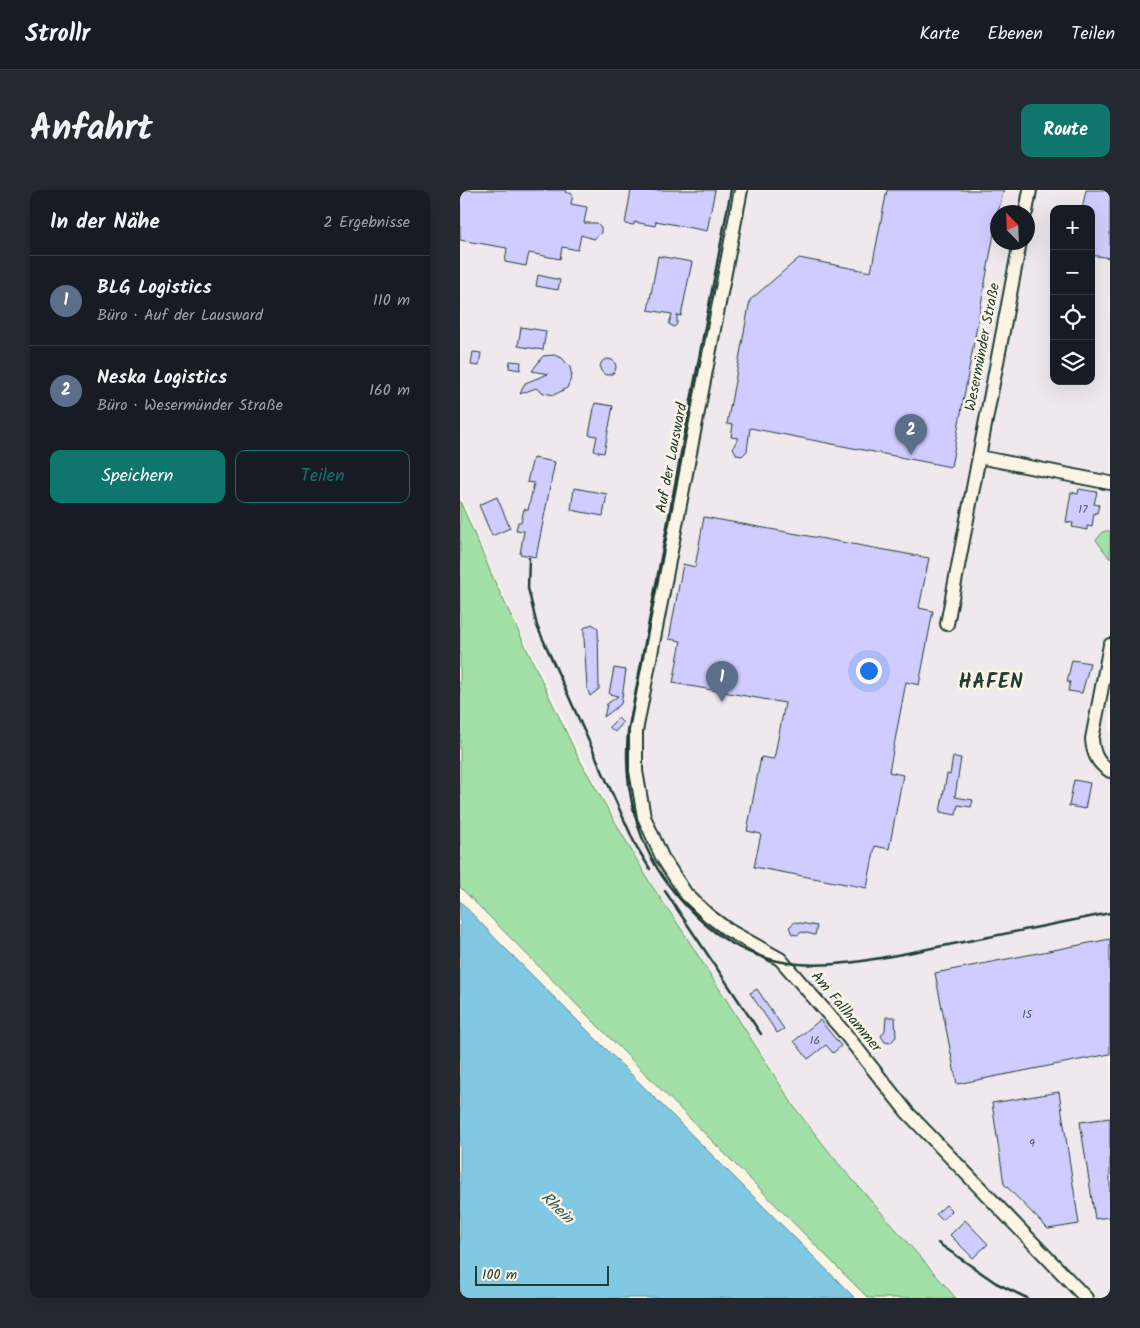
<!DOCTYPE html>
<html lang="de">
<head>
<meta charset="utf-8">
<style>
	:root { --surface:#171b24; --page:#242831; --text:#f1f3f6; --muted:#9ea1a6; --line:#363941; --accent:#0f766e }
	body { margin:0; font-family:Kalam,sans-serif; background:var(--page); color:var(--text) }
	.controls { position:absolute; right:15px; top:15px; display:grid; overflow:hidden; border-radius:10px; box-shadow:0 5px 20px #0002 }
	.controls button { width:45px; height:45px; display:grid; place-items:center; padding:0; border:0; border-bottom:1px solid var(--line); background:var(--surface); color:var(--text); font:25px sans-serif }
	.compass { position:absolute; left:530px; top:15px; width:45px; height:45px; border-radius:50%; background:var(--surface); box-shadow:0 5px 20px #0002; rotate:337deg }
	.scale { position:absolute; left:15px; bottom:12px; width:134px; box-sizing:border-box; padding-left:5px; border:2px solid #1f3d34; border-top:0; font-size:14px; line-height:18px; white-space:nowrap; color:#1f3d34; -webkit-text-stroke:4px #fcf5e5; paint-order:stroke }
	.you { position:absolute; left:408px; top:480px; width:18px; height:18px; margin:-12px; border:4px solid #fff; border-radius:50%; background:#1a73e8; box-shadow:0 0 0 8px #1a73e833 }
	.badge { display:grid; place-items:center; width:32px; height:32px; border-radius:50%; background:var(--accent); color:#fff; font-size:16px; font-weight:700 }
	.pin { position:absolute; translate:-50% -41px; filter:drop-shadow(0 1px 2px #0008) }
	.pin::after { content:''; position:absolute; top:26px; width:18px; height:15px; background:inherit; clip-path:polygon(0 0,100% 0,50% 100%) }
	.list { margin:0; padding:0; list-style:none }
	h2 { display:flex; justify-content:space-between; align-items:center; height:65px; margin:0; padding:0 20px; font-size:21px }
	h2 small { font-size:16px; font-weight:400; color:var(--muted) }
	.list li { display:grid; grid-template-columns:32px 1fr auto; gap:15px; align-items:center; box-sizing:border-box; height:90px; padding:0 20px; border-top:1px solid var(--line) }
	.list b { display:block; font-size:19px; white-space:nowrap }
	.list p { margin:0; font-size:16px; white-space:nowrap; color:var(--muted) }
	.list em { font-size:16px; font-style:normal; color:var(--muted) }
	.actions { display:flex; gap:10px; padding:15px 20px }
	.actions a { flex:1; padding:11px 0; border:1px solid var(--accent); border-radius:10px; text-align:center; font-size:18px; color:var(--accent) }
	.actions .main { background:var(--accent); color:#fff }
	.icon { flex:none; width:28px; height:28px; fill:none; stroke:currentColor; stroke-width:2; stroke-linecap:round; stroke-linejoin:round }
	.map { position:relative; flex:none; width:650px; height:1108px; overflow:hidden; border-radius:10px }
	header { display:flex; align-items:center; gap:30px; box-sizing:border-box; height:70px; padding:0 25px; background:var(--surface); border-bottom:1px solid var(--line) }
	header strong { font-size:24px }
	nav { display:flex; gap:28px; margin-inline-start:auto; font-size:18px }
	.intro { display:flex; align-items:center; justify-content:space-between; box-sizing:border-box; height:120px; padding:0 30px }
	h1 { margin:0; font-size:35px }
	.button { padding:12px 22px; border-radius:10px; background:var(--accent); color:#fff; font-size:18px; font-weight:700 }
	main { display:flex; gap:30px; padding:0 30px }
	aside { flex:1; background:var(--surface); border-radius:10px; box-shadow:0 5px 20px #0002 }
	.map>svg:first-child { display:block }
	.built { fill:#efe9ed; fill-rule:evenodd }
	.green { fill:#a2e0a8; stroke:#608e6e }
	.water { fill:#81c8e2; stroke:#5a909c }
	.building { fill:#d0ccff; stroke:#1f3d34 }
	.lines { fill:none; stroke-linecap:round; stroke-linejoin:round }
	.minor-casing { stroke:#1f3d34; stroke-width:16 }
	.minor { stroke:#fcf5e5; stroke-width:12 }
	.rail { stroke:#1f3d34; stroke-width:2.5 }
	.labels { text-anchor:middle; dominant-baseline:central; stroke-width:5; stroke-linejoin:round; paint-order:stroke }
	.number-label { font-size:12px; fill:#4b6167 }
	.street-label { font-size:15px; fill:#1f3d34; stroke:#fcf5e5 }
	.water-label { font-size:16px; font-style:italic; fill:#335957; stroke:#fcf5e5 }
	.district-label { font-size:20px; font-weight:bold; letter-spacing:1px; fill:#1f3d34; stroke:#fcf5e5 }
</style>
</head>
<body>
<header>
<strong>Strollr</strong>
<nav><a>Karte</a><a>Ebenen</a><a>Teilen</a></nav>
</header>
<div class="intro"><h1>Anfahrt</h1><a class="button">Route</a></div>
<main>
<aside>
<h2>In der Nähe<small>2 Ergebnisse</small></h2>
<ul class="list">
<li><span class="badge" style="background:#5c6f8a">1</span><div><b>BLG Logistics</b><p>Büro · Auf der Lausward</p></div><em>110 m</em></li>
<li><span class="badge" style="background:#5c6f8a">2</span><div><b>Neska Logistics</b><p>Büro · Wesermünder Straße</p></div><em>160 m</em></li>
</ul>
<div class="actions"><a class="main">Speichern</a><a>Teilen</a></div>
</aside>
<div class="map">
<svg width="650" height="1108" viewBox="0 0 650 1108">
	<rect width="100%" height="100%" fill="#fcf5e5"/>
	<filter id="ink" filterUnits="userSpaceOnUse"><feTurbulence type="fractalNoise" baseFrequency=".02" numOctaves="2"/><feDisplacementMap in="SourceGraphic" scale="10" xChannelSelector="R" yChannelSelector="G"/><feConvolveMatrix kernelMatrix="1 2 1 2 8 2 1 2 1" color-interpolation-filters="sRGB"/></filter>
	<g filter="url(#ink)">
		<!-- built -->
		<path class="built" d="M0 0H650V1108H498L379 973 337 918 223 739 191 693 121 566 37 391 0 304ZM594 19H631V191H594ZM538 22H568V52H538Z"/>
		<!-- green -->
		<path class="green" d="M0 311 35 392 118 567 190 693 222 740 335 918 378 973 496 1108H408L0 697Z
			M644 341H650V369L636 350Z"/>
		<!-- water -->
		<path class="water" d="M0 711 38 751 395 1108H0Z"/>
		<!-- building -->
		<path class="building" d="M0 0H106L105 2 113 4 111 14 127 17 124 33H137L141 37V43L134 49 121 45 118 60 102 57 100 69 69 63 66 76 45 72 47 58 0 50Z
			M171 0H255L247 41 196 31 195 36 174 32V35L165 34Z
			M427 0H544L538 22 491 277 290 238 287 261 282 266 277 265 273 258 278 248 271 247 273 235 267 234 290 110 339 68 411 82Z
			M626 0H650V68L631 65V19H622Z
			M198 66 232 72 221 126 217 125V134L214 137 209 134 212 124 188 120Z
			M78 85 100 90 98 100 76 96Z
			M61 137 86 141 83 160 58 156Z
			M13 162 21 163 19 176 11 175Z
			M94 165 102 168 110 177 112 186 107 198 94 205 84 203 76 198 60 204 65 193 88 184 72 181 83 166Z
			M140 177a8 8 0 1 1 16 0a8 8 0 1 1-16 0Z
			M50 171 61 172 60 180 49 178Z
			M135 213 153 216 144 263 134 261 137 246 129 245Z
			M73 268 95 272 76 367 60 364 64 341 56 340 58 332H61L64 319 68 320 74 293 67 292Z
			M114 298 147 304 143 326 111 320Z
			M619 299 637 302 634 314 639 315 637 323H634L632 337 627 336V340L612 337 613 333 606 332 611 302 618 304Z
			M37 307 50 338 32 346 19 315Z
			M244 327 469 368 459 418 473 421 459 495 446 492 429 582 443 585 429 659 415 656 407 698 294 677 301 644 287 641 301 567 314 569 325 513 213 493 221 451 209 449 223 374 235 377Z
			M132 434 138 438 139 499 130 506 127 498 124 448V438Z
			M612 470 630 473 622 503 608 501 610 492H607Z
			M154 478 166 480 161 514 144 527 147 514 158 506 149 504Z
			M158 528 163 533 155 542 149 537Z
			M493 567 501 568 495 607 513 610 511 617 498 615 496 625 480 622 487 584 490 585Z
			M614 590 630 593 625 619 609 616Z
			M335 732 357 736 355 745 342 742 337 745 332 744 329 737Z
			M650 749V864L497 894 475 783Z
			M297 799 324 839 317 843 290 803Z
			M426 827H435L436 847 430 853 425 852 421 846 425 840Z
			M360 830 381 856 373 863 366 855 348 869 334 851Z
			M599 902 619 1034 588 1039 544 994 532 913Z
			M650 928V1027L635 1029 620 932Z
			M486 1015 492 1021 482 1030 476 1024Z
			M505 1030 528 1054 513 1068 490 1045Z"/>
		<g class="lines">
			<!-- minor casing -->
			<g class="minor-casing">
				<path id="minor" d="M281 0 176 541V581L184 627 202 667 226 704 248 725 268 740 320 769 383 841 447 922 626 1108
					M566 22 570 0
					M519 267 650 293
					M487 434 560 52
					M650 455 632 549C633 563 637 573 650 581"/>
			</g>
			<!-- minor -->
			<use href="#minor" class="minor"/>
			<!-- rail -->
			<path class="rail" d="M271 0 168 542C163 599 177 657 214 702 295 801 373 777 483 756 539 745 594 734 650 723
				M69 368 68 398 77 436 175 654 190 679
				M205 701 301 844
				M478 1053 536 1093 567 1108"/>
		</g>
	</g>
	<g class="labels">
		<!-- number labels -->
		<g class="number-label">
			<text x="623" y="319">17</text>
			<text x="567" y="824">15</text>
			<text x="355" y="850">16</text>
			<text x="572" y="953">9</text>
		</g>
		<!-- street labels -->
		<g class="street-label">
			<text transform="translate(523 157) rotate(-79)">Wesermünder Straße</text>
			<text transform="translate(212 268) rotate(-79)">Auf der Lausward</text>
			<text transform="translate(386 822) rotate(50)">Am Fallhammer</text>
		</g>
		<!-- water labels -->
		<g class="water-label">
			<text transform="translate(97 1018) rotate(44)">Rhein</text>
		</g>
		<!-- district labels -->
		<g class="district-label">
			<text x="531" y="493">HAFEN</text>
		</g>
	</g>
</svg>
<div class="controls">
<button>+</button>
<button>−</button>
<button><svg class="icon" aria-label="locate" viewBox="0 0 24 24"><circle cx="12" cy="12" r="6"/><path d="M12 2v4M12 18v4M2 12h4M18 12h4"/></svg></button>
<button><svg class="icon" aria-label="layers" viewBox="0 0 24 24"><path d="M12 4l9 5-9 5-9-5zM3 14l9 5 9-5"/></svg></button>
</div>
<svg class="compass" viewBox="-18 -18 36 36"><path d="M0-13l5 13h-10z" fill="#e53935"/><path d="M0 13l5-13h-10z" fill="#9ea1a6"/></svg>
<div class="scale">100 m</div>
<div class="you"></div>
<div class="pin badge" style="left:262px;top:512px;background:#5c6f8a">1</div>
<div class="pin badge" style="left:451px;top:265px;background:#5c6f8a">2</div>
</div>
</main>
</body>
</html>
